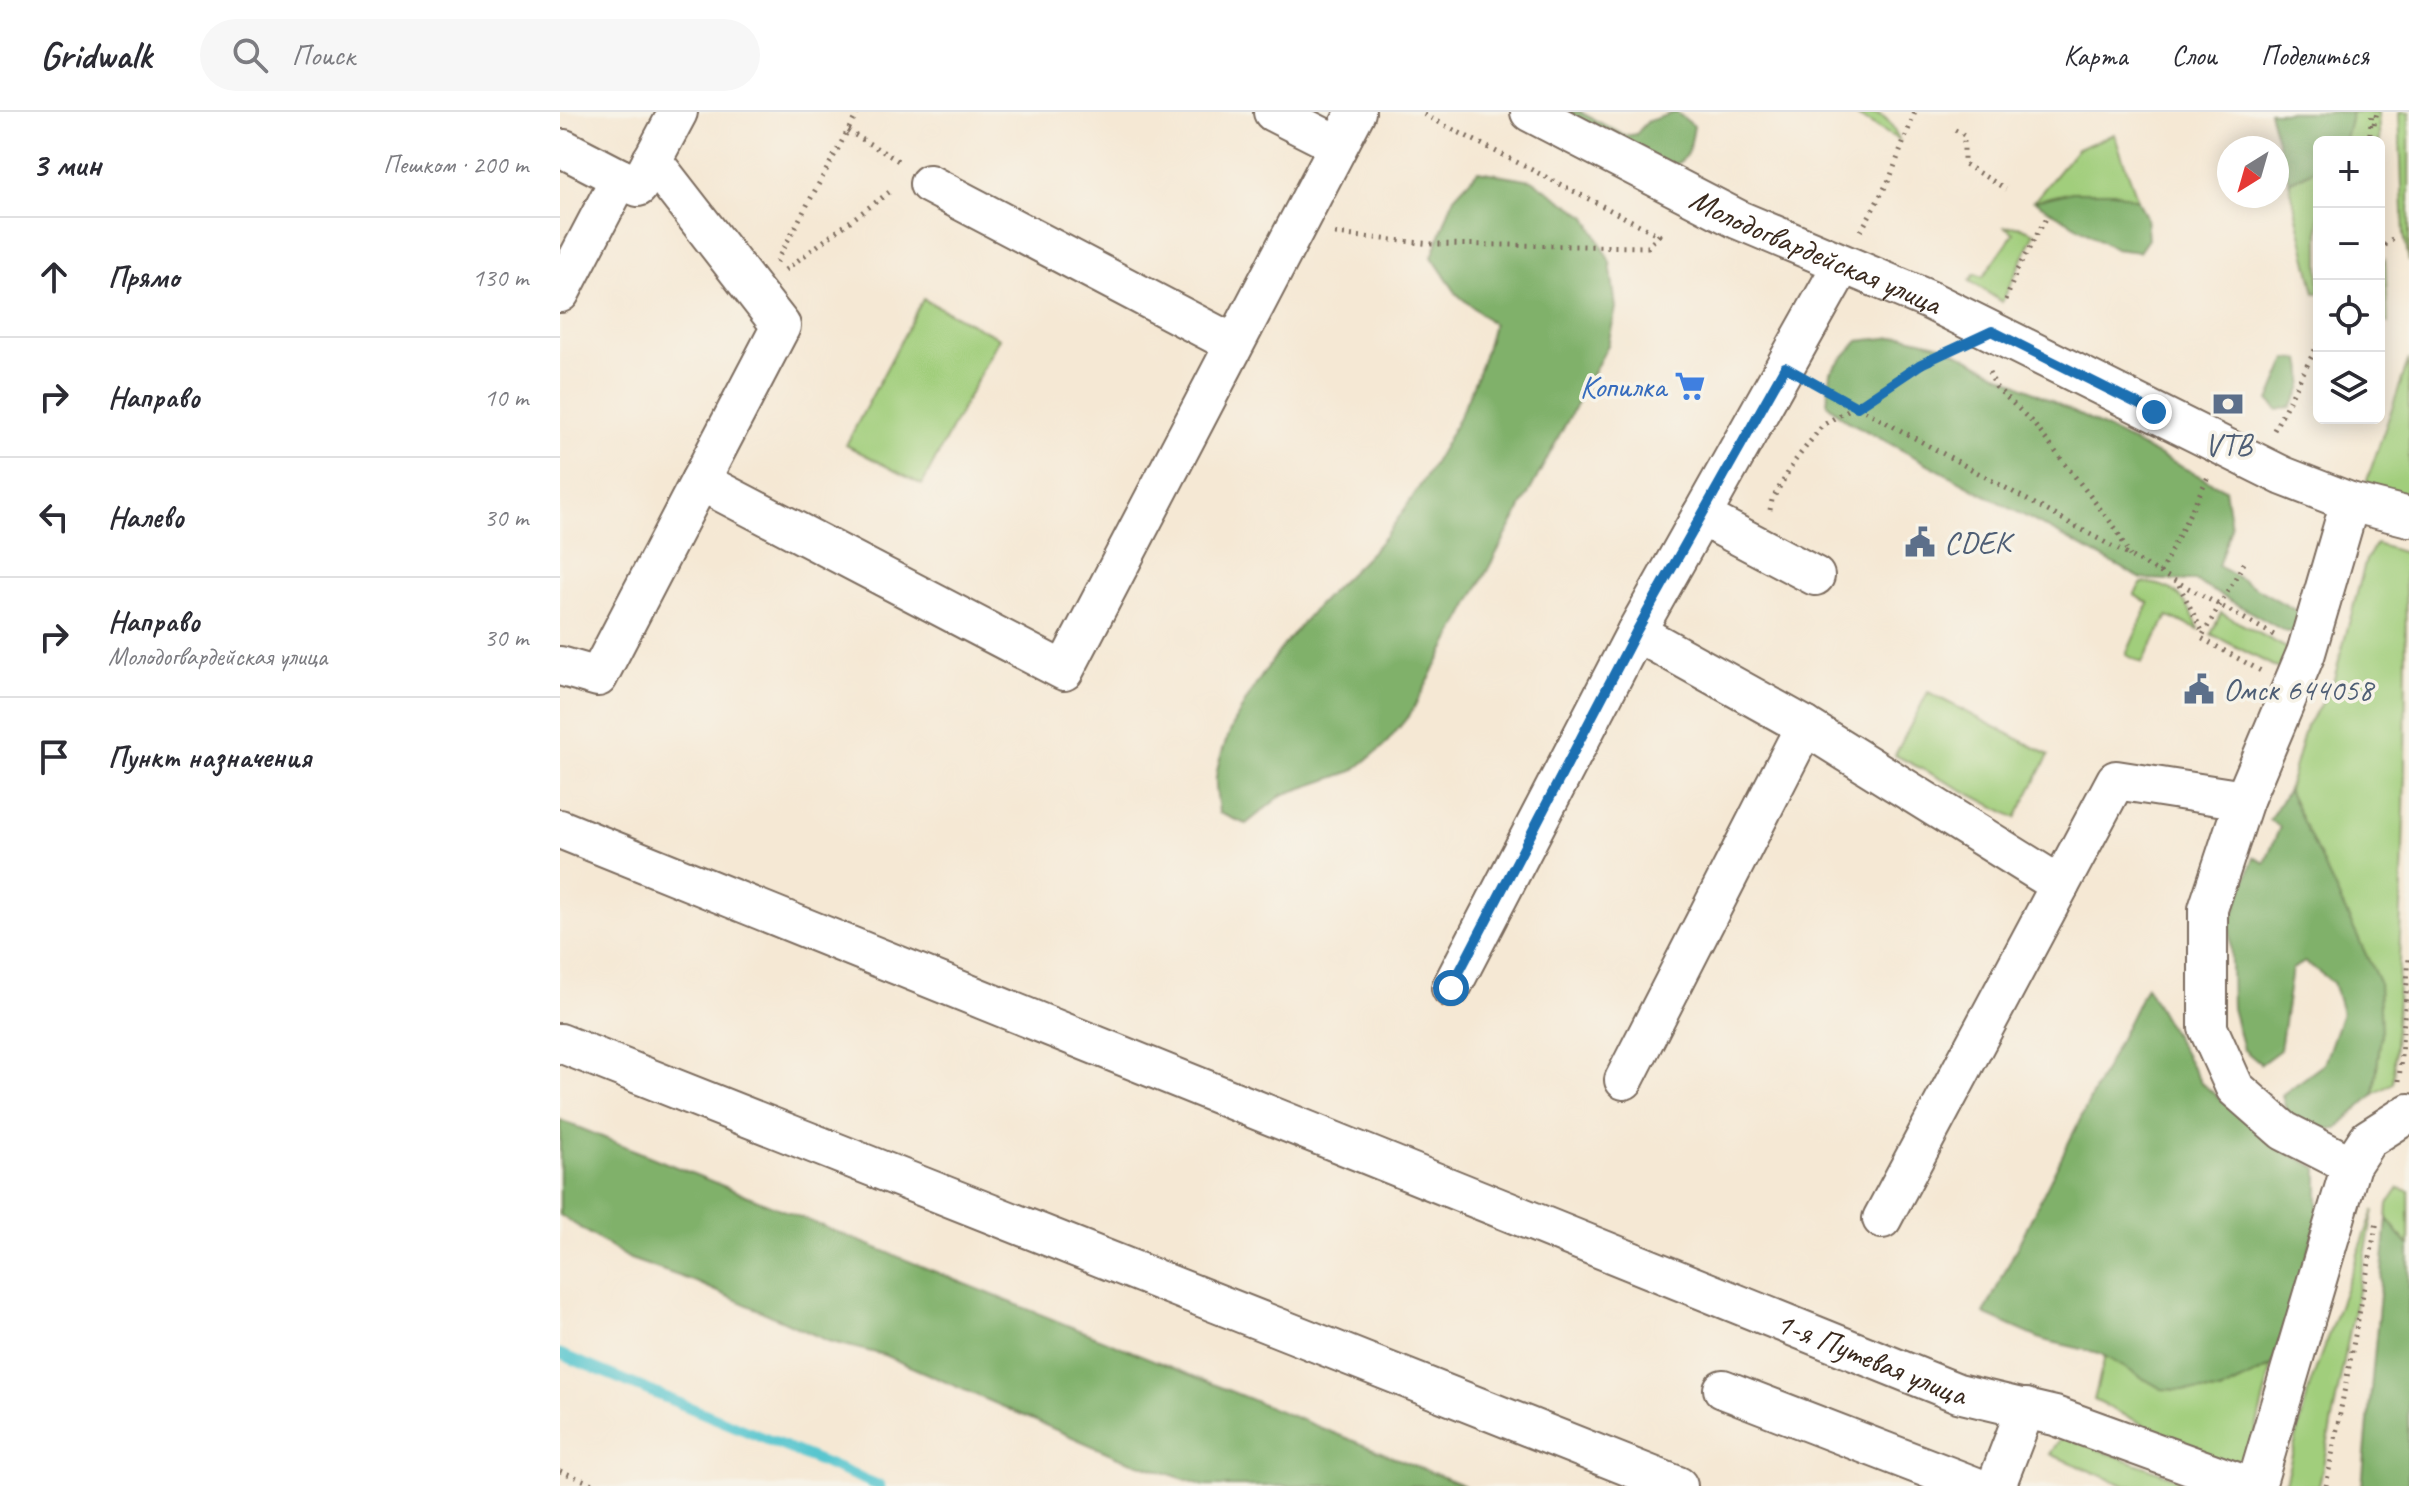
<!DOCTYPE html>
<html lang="ru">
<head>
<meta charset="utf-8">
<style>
	:root { --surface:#fff; --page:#f7f7f7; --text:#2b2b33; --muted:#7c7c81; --line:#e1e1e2 }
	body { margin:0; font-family:Caveat,sans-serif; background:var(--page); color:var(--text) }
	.controls { position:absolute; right:24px; top:24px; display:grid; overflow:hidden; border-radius:12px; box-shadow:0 4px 20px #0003 }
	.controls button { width:72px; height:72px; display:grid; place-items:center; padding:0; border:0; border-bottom:2px solid var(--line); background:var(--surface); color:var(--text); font:40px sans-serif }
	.compass { position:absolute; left:1657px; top:24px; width:72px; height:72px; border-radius:50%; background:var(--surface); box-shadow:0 4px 20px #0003; rotate:217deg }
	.stop { position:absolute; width:24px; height:24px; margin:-18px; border:6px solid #1f6fb2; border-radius:50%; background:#fff }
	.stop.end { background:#1f6fb2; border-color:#fff; box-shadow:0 2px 8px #0008 }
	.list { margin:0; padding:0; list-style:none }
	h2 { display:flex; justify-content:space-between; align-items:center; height:104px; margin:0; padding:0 32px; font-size:34px }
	h2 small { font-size:26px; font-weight:400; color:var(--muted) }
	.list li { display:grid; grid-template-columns:52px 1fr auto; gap:24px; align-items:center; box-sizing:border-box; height:120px; padding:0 32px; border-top:2px solid var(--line) }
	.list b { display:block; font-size:30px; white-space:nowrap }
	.list p { margin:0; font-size:26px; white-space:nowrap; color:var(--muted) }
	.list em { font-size:26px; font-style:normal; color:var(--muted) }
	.icon { flex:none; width:44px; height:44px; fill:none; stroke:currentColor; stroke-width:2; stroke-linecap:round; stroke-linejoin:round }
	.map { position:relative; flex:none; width:1849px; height:1374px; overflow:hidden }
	header { display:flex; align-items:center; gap:48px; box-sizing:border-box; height:112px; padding:0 40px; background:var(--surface); border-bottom:2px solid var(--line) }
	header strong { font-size:38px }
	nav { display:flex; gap:44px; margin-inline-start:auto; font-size:28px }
	.search { width:560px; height:72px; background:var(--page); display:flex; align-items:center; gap:20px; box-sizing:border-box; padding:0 28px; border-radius:44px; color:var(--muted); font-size:30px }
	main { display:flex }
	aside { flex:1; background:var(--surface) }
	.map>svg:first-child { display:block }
	.green { fill:#a1ce7b; stroke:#6e7c4c; stroke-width:2 }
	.forest { fill:#80b16b; stroke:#5e6e44; stroke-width:2 }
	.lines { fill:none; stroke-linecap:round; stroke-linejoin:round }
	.stream { stroke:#58c6cf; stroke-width:11 }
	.minor-casing { stroke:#7c6c5e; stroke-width:42 }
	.path { stroke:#7c6c5e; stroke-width:5; stroke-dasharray:2 6; stroke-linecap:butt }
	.minor { stroke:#fff; stroke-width:38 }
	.route { stroke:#1f6fb2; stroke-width:10 }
	.labels { text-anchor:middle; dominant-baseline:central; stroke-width:7; stroke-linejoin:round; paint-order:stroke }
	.street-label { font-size:32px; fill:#3b2a1e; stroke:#f7f3e8 }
	.shop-label { font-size:32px; fill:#366cbe; stroke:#f7f3e8; text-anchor:end }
	.service-label { font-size:32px; fill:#4e5e75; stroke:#f7f3e8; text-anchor:start }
</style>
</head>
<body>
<header>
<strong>Gridwalk</strong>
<div class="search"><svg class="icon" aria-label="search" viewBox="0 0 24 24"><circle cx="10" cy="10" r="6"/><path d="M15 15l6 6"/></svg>Поиск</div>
<nav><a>Карта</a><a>Слои</a><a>Поделиться</a></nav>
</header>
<main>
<aside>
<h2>3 мин<small>Пешком · 200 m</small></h2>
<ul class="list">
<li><svg class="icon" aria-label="ahead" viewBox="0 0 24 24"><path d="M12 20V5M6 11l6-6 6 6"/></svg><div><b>Прямо</b></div><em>130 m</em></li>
<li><svg class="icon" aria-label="right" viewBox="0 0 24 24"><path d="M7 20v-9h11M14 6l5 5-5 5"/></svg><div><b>Направо</b></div><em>10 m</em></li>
<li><svg class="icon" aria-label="left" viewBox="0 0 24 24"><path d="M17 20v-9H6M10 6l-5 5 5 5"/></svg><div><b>Налево</b></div><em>30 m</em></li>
<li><svg class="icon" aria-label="right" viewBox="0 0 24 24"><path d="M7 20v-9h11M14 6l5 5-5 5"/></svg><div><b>Направо</b><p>Молодогвардейская улица</p></div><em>30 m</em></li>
<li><svg class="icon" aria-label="arrive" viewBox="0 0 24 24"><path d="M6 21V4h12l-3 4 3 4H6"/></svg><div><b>Пункт назначения</b></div></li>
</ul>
</aside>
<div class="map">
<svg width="1849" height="1374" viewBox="0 0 1849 1374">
	<rect width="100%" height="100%" fill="#f7f3e8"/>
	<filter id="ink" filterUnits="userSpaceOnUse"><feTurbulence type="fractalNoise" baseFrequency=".0125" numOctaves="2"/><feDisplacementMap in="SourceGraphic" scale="16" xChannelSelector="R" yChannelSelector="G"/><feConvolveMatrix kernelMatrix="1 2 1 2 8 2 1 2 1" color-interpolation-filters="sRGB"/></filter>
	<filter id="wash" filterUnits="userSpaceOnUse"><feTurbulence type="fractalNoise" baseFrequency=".006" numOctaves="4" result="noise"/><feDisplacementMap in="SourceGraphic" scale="32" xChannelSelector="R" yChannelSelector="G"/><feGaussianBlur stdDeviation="1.8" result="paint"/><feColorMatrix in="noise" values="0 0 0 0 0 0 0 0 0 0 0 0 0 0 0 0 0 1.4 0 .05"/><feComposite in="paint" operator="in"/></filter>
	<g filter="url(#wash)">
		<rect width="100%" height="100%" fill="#f5e8d4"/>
		<!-- green -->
		<path class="green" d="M1290 0C1320 0 1327 0 1339 28Z
			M1792 0H1818L1824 117 1819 122V30H1784Z
			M1839 0H1849V150L1844 123Z
			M1554 22 1579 91 1474 89 1517 37Z
			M1759 55V181H1755L1729 70Z
			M1458 114 1475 121 1442 190 1410 169 1415 162 1423 165 1454 121 1445 115Z
			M1825 148 1828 211 1819 207V155Z
			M363 187 439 226 362 373 286 333Z
			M1849 247V390L1804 377Z
			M1816 432 1845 441C1848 618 1843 794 1833 971L1814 982 1821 922 1728 678 1746 614 1771 578 1806 448Z
			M1582 471C1614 471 1628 488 1639 518L1608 504 1582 551 1566 543 1589 491 1574 483Z
			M1661 501 1732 539 1725 560 1651 522Z
			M1368 580 1489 643 1456 706 1335 643Z
			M1839 1076 1849 1079V1134L1827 1107 1828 1092Z
			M1814 1098 1759 1374H1724L1750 1273Z
			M1545 1244 1602 1277 1660 1280 1712 1254 1690 1341 1678 1349H1657L1534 1288Z
			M1502 1324 1624 1369 1622 1374H1566L1490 1342Z"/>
		<!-- forest -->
		<path class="forest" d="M986 0H1020L1065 24 1076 22 1088 9 1116 0 1134 14C1130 41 1127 52 1099 58Z
			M1709 0H1792L1784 30H1759V55L1729 70Z
			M918 59 972 68 1027 105 1050 150 1056 196 1048 233 851 601 824 634 793 659 722 683 686 712 659 701C658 690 655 676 656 665 664 611 714 542 750 502 778 470 813 444 837 408 879 348 916 283 933 212L897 182 872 145 894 85Z
			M1512 80H1554L1578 88 1586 105 1588 127 1579 140 1555 137 1474 89Z
			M1344 224 1382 233 1665 377 1671 415 1658 454 1738 500 1742 506 1738 518 1726 520 1635 469 1582 467 1284 307 1267 292 1270 260 1298 229Z
			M1727 247 1741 248C1746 267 1743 279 1731 295L1718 298 1709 289Z
			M1728 678 1819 870 1821 922 1814 982 1777 1016 1751 1019 1728 1006 1722 983 1764 952 1782 901 1773 870 1745 850 1732 857 1720 938 1701 952 1683 937 1672 896 1670 812 1694 745 1705 751 1720 715 1709 708Z
			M1586 874 1641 971 1724 1039 1758 1056V1108L1712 1254 1660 1280 1602 1277 1539 1241 1483 1228 1424 1202Z
			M0 1008 905 1374H645L558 1345 324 1243 268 1229 136 1170 70 1147 0 1103Z
			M1827 1107 1849 1134 1848 1374H1802Z"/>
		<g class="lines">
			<!-- stream -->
			<path class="stream" d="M0 1242 320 1374"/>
		</g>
	</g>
	<g filter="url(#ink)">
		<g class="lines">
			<!-- minor casing -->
			<g class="minor-casing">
				<g id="minor">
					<path d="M713 0 778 33"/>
					<path id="s1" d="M970 0 1179 108 1369 188 1723 364 1790 390 1849 405"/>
					<path d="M4 37 60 66"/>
					<path d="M92 48 221 214 140 369"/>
					<path d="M369 72 674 232"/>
					<path d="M0 181 60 66 78 75 118 0"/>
					<path d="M1790 390 1746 541 1684 688 1648 797V916L1675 976 1724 1019 1791 1053"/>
					<path d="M1141 404 1255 464"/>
					<path d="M1076 520 1245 614 1500 773"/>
					<path d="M0 554 38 565 140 369 504 559 796 0"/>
					<path id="s2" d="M0 717 1398 1281 1495 1304 1688 1374"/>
					<path d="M891 876 1076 520 1282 153"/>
					<path d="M0 931 1118 1374"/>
					<path d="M1064 968 1245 614"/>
					<path d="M1322 1107 1556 668 1684 688"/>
					<path d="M1163 1277 1414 1374"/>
					<path d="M1436 1374 1466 1296"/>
					<path d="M1696 1374 1791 1053 1808 1027 1849 1001"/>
				</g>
			</g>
			<!-- path -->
			<path class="path" d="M1814 12 1817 0
				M1395 18 1404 23V52L1446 77
				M288 19 342 51
				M1809 30 1812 0
				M1301 119 1330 66 1355 0
				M775 122 872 132 1088 135 1099 123 859 0
				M1819 139 1834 125
				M216 150 298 0
				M225 158 332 78
				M1446 188 1457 158 1488 103
				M1429 260 1436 275 1473 311 1556 417 1570 444
				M1256 272 1714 523
				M1714 318 1759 230
				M1210 398 1212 388 1234 350 1263 313 1387 239
				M1684 451 1641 526 1701 559
				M1600 461 1648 365
				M1619 473 1643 521
				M1839 969 1849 846
				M0 1359 38 1374
				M1766 1374 1817 1109"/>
			<!-- minor -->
			<use href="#minor" class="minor"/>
		</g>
	</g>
	<g class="lines" filter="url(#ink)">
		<!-- route -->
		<path class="route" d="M891 876 1076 520 1225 255 1297 295 1361 252 1432 219 1594 300"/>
	</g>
	<!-- icons -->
	<defs>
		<g id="supermarket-bare" transform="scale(2.4)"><path d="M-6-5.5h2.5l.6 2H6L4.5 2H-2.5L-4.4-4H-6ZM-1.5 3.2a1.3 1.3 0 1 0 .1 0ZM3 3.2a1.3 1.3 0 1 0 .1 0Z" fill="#3f7fe0" stroke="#f7f3e8" stroke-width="2.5" paint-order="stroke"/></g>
		<g id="bank-bare" transform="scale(2.4)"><path d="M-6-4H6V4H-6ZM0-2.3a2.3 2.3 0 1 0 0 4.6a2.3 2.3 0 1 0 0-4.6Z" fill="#5c6f8a" stroke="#f7f3e8" stroke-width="2.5" paint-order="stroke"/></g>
		<g id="civic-bare" transform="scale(2.4)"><path d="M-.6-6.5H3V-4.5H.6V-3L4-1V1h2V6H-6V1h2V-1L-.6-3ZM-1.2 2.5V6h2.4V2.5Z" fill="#5c6f8a" stroke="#f7f3e8" stroke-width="2.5" paint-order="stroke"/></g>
	</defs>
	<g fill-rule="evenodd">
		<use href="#supermarket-bare" x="1130" y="274"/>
		<use href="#bank-bare" x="1668" y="292"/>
		<use href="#civic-bare" x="1360" y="430"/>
		<use href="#civic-bare" x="1639" y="577"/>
	</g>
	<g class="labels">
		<!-- street labels -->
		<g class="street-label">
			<text stroke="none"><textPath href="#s1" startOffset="318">Молодогвардейская улица</textPath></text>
			<text stroke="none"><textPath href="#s2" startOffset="1414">1-я Путевая улица</textPath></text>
		</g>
		<!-- shop labels -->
		<g class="shop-label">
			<text x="1106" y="274">Копилка</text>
		</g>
		<!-- service labels -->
		<g class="service-label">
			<text x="1668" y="332" text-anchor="middle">VTB</text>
			<text x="1384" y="430">CDEK</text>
			<text x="1663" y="577">Омск 644058</text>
		</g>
	</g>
</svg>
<div class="controls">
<button>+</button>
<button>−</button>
<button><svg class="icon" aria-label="locate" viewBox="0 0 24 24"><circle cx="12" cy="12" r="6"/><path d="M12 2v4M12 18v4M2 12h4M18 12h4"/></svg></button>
<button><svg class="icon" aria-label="layers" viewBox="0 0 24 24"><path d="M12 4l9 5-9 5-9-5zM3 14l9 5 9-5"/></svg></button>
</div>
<svg class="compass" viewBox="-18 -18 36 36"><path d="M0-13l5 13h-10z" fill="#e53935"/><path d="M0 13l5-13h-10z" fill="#7c7c81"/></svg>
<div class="stop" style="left:891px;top:876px"></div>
<div class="stop end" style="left:1594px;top:300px"></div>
</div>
</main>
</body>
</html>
